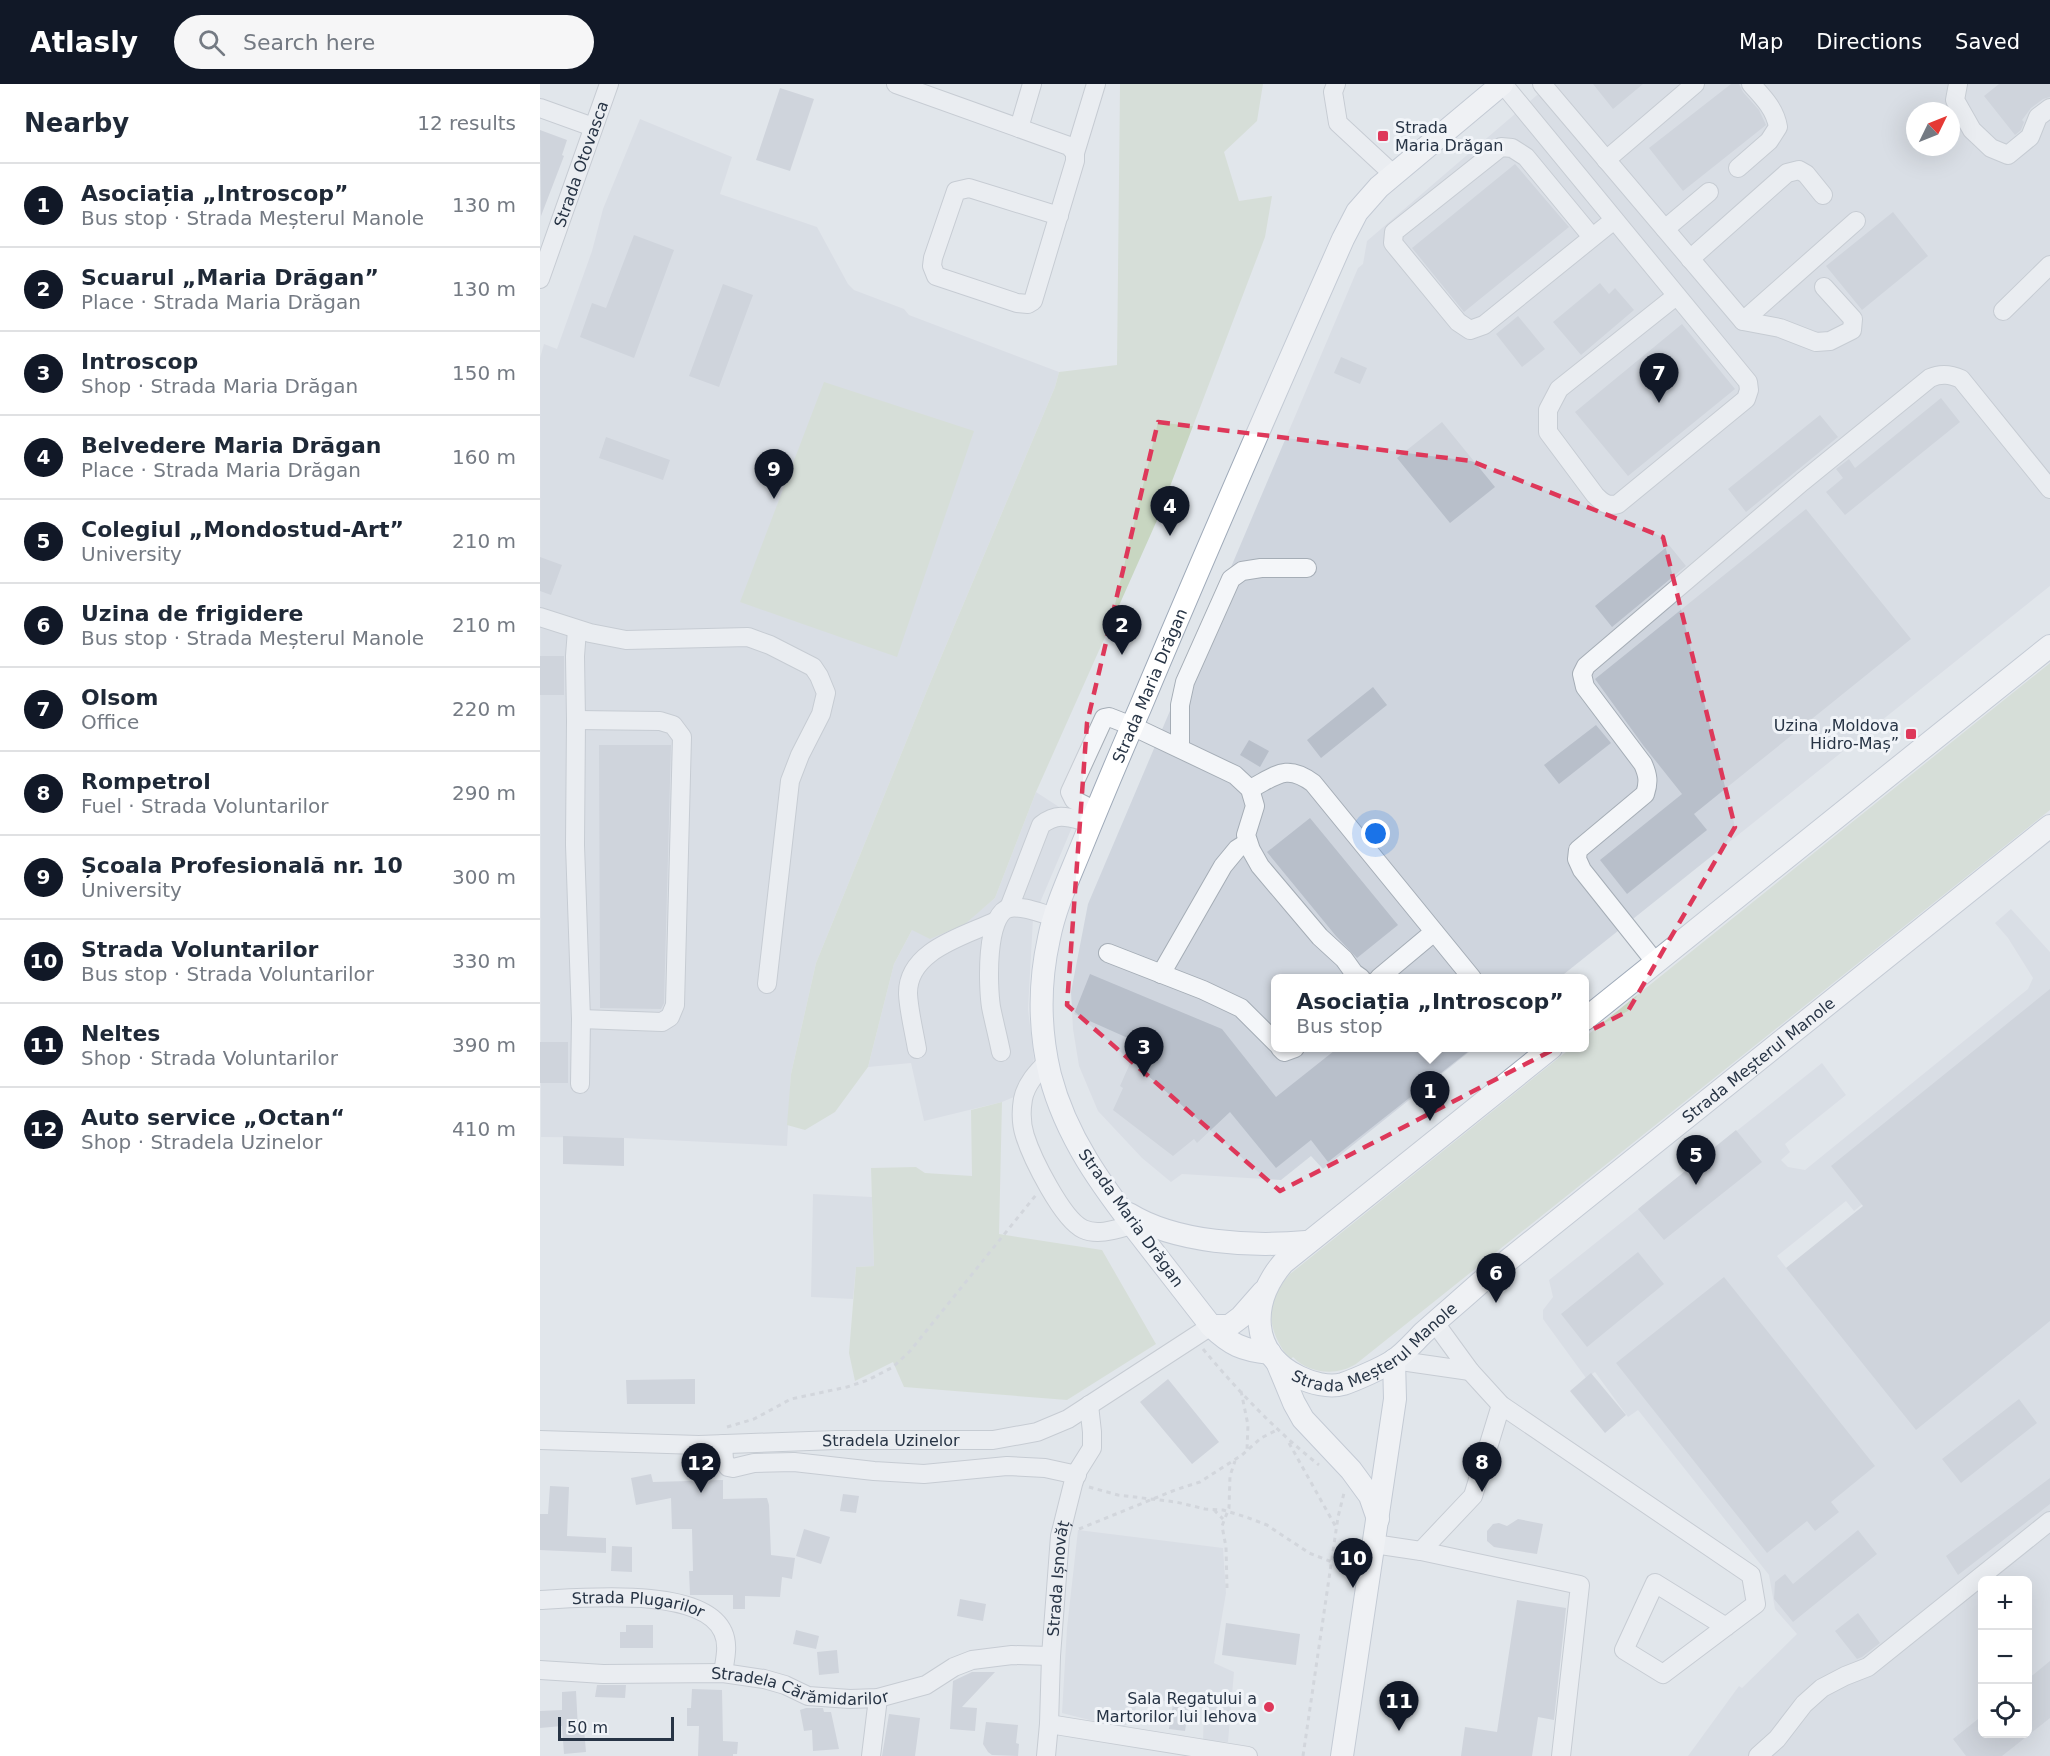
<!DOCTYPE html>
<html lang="en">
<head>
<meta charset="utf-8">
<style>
	:root { --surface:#fff; --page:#f6f6f7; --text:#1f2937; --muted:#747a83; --line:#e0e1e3; --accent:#111827 }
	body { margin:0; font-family:"DejaVu Sans",sans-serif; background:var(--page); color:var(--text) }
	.controls { position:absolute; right:18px; bottom:18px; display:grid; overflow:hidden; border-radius:9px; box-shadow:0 6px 24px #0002 }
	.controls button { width:54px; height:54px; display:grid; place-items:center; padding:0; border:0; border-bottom:2px solid var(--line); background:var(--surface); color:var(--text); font:30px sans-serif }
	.compass { position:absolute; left:1366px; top:18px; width:54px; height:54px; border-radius:50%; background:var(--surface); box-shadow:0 6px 24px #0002; rotate:47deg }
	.scale { position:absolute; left:18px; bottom:15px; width:116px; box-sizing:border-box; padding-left:6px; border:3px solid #273445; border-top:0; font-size:16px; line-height:21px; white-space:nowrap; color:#273445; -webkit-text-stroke:4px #f1f4f8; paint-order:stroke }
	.you { position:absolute; left:836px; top:750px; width:21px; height:21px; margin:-15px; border:4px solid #fff; border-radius:50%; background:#1a73e8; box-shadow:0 0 0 9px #1a73e833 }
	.badge { display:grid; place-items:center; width:39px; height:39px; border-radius:50%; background:var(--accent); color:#fff; font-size:20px; font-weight:700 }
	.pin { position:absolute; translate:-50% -50px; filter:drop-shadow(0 2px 3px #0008) }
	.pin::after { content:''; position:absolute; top:32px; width:21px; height:18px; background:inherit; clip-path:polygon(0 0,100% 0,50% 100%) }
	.popup { position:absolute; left:731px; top:890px; width:318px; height:78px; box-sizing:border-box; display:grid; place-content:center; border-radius:9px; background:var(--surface); filter:drop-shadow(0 2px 4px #0005); font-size:20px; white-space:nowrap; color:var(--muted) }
	.popup b { font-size:22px; color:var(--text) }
	.popup::after { content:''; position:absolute; left:50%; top:100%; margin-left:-12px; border:12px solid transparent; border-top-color:var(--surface) }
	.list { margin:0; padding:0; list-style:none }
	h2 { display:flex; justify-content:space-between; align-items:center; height:78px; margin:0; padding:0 24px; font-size:26px }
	h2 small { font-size:20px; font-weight:400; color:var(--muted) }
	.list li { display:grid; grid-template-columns:39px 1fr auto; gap:18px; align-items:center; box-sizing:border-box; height:84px; padding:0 24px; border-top:2px solid var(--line) }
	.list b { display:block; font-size:22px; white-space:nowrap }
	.list p { margin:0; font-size:20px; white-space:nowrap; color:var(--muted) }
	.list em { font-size:20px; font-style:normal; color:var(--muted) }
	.icon { flex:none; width:33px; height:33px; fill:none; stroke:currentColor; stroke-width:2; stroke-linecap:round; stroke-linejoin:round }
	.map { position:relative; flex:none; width:1510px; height:1672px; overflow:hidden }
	header { display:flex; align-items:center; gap:36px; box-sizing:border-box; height:84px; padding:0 30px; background:var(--accent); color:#fff }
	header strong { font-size:28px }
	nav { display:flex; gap:33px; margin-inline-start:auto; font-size:21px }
	.search { width:420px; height:54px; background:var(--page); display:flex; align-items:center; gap:15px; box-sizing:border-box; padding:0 21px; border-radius:33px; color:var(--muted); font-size:22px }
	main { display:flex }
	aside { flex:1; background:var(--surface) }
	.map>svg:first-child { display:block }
	.built { fill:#cfd5de; fill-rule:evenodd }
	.green { fill:#c8d6c1 }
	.building { fill:#b8bfca }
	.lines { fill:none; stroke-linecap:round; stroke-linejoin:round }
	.minor-casing { stroke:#a5adb6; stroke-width:20 }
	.major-casing { stroke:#9faab9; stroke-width:24 }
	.path { stroke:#bfc4ca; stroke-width:3; stroke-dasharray:4.5 4.5; stroke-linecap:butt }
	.minor { stroke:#f4f6f9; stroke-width:18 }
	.major { stroke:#fff; stroke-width:22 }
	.marked { fill:none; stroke:#de385a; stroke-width:4.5; stroke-dasharray:12 8; stroke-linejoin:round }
	.poi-dot { fill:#de385a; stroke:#f1f4f8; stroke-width:2 }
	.labels { text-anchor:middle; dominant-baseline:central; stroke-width:6; stroke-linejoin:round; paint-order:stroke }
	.poi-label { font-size:16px; fill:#273445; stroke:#f1f4f8; text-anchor:end }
	.street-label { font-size:16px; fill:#273445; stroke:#f1f4f8 }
</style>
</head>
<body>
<header>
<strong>Atlasly</strong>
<div class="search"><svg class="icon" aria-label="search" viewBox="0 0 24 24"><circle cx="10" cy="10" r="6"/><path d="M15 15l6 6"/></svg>Search here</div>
<nav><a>Map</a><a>Directions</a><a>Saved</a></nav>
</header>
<main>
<aside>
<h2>Nearby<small>12 results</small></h2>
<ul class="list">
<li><span class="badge">1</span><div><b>Asociația „Introscop”</b><p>Bus stop · Strada Meșterul Manole</p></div><em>130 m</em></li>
<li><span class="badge">2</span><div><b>Scuarul „Maria Drăgan”</b><p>Place · Strada Maria Drăgan</p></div><em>130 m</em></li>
<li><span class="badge">3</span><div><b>Introscop</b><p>Shop · Strada Maria Drăgan</p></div><em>150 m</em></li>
<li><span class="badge">4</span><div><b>Belvedere Maria Drăgan</b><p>Place · Strada Maria Drăgan</p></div><em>160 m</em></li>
<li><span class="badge">5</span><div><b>Colegiul „Mondostud-Art”</b><p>University</p></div><em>210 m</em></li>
<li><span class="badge">6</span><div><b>Uzina de frigidere</b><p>Bus stop · Strada Meșterul Manole</p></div><em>210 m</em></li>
<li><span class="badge">7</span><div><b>Olsom</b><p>Office</p></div><em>220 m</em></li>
<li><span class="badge">8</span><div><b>Rompetrol</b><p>Fuel · Strada Voluntarilor</p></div><em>290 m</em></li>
<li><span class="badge">9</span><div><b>Școala Profesională nr. 10</b><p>University</p></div><em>300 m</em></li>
<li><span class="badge">10</span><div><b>Strada Voluntarilor</b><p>Bus stop · Strada Voluntarilor</p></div><em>330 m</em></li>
<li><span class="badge">11</span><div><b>Neltes</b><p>Shop · Strada Voluntarilor</p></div><em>390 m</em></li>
<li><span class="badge">12</span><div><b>Auto service „Octan“</b><p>Shop · Stradela Uzinelor</p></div><em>410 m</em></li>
</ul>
</aside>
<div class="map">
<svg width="1510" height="1672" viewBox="0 0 1510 1672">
	<rect width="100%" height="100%" fill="#e1e6eb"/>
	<!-- built -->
	<path class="built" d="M1010 0H1510V502L1019 894H736V964H934L783 1085 771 1072 741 1096 642 1090 631 1098 602 1074 558 1027 539 982 533 945 531 908 548 820 818 184 823 180 827 157ZM1375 27H1411V63H1375Z
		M100 35 192 73 180 110 277 143 308 200 314 206 364 225 369 231 519 288 515 303 388 604 276 879 251 990 247 1062 84 1054 1 1053 0 274 4 260 17 265 52 167 63 125Z
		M496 708 536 734 493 835 488 925 494 975 481 1010 462 1018 384 1037 371 979 328 983 354 880 372 846 442 825 455 814Z
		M1471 825 1510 868V1672H1148L1199 1602 1202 1604 1257 1550 1235 1525 1229 1491 1098 1326 1088 1333 1055 1288 1046 1294 1003 1235V1226L1013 1213 1009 1196 1282 979 1306 1011 1245 1060 1250 1068 1241 1076 1248 1083 1265 1086 1488 905 1493 894 1468 854 1455 839ZM1350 1097 1258 1199 1237 1172 1306 1117 1314 1127ZM1442 1496H1488V1650H1442Z
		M273 1110 332 1113 334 1182 316 1183 313 1215 271 1213Z
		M538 1446 683 1464 686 1509 674 1579 694 1588 688 1658 663 1657 664 1623 612 1615 611 1619 597 1617 595 1628 586 1641 581 1644 522 1629 527 1544Z"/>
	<!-- green -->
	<path class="green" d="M580 0H723L717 37 684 68 699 117 732 112 725 153 618 434 496 708 455 814 425 840 390 855 372 846 354 880 328 983 295 1028 265 1046 247 1041 251 990 276 879 388 604 515 303 519 288 577 281Z
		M284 298 434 347 357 573 200 518Z
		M1510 579V726L816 1280C797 1292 769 1290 753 1273L750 1276C727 1246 723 1220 750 1190L1031 964H1044L1045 953Z
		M462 1018 459 1150 562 1166 616 1260 527 1316 364 1303 353 1278 315 1297 309 1269 316 1183 334 1182 331 1084 376 1083 385 1089 432 1092 431 1026Z"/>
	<!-- building -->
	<path class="building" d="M1053 0H1103L1073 25Z
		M1191 0H1199L1203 8 1219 26 1226 41 1143 107 1109 64Z
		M1459 0H1510V13L1503 15 1491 24 1482 36 1484 38 1481 46 1475 51 1444 12Z
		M240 4 274 15 250 87 216 76Z
		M0 46 27 56 22 71 24 72 1 132Z
		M975 80 1029 143 924 228 872 164Z
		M1353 128 1388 172 1322 226 1286 182Z
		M94 151 134 166 94 274 40 253 52 219 66 224Z
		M1060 199 1069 210 1075 204 1094 226 1041 271 1013 238Z
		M183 200 213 211 179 303 149 292Z
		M978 232 1005 265 982 283 956 250Z
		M1142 240 1195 305 1088 392 1035 328Z
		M801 273 827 284 820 300 794 289Z
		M1401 314 1420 338 1305 431 1286 408 1303 394 1296 385 1309 375 1315 384Z
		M1280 331 1298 353 1206 428 1188 405Z
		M902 338 955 403 910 439 857 374Z
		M66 353 130 376 123 396 59 374Z
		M1266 425 1371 555 1154 730 1167 746 1087 810 1060 776 1142 710 1103 661 1055 595Z
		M1129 461 1146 482 1072 543 1055 522Z
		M0 473 22 481 11 511 0 507Z
		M0 572H24V611H0Z
		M833 603 847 621 781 674 767 656Z
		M1056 641 1071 659 1019 700 1004 681Z
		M709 656 729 667 720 683 700 671Z
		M59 661H131L124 919 121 925 60 924Z
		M770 734 858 841 817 874 796 852 727 768Z
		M550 890 682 945 736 1013 799 963H934L788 1078 771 1056 736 1084 690 1028 657 1059 654 1055 633 1072 573 1026 583 1004 580 1002 599 959 534 930Z
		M1510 905V1237L1376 1346 1246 1184 1323 1122 1291 1082Z
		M0 958H28V999H0Z
		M1196 1046 1222 1078 1124 1156 1098 1125Z
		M23 1052 84 1054V1082L23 1080Z
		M1098 1168 1124 1200 1047 1263 1021 1230Z
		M1184 1193 1335 1382 1291 1418 1299 1428 1275 1447 1267 1437 1227 1469 1076 1279Z
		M1051 1289 1086 1331 1065 1349 1030 1307Z
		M155 1295V1320H87L86 1296Z
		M628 1295 679 1358 652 1380 600 1318Z
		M1479 1315 1497 1339 1421 1399 1402 1375Z
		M111 1390 113 1398 183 1396V1415L227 1414 229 1421 231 1471 255 1474 252 1495 242 1493 240 1513 205 1512V1525H193V1511H150L149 1487H153L152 1445H132L131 1414 96 1421 91 1394Z
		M1510 1394V1420L1418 1491 1406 1472Z
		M10 1402 29 1403 27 1452 66 1454V1469L0 1466V1430H8Z
		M303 1410 319 1412 316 1429 300 1427Z
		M978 1435 1003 1440 997 1470 954 1463 947 1457V1447L953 1440 959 1439 967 1442Z
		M264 1445 290 1453 281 1480 256 1472Z
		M1318 1446 1337 1470 1253 1538 1234 1515 1235 1498 1245 1490 1253 1500Z
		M72 1462 92 1463V1488L71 1487Z
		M420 1515 446 1520 443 1537 417 1532Z
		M977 1516 1026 1524 1014 1636 998 1633 992 1672H921L925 1643 957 1648Z
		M1318 1529 1340 1559 1322 1573 1317 1575 1295 1547Z
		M686 1539 760 1550 756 1581 682 1571Z
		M86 1541H113V1564H80V1548H86Z
		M256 1546 279 1552 276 1565 253 1560Z
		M297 1566 299 1589 279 1591 277 1568Z
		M1510 1577V1634L1462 1672H1426L1413 1655 1443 1631V1650H1488V1595Z
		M432 1588H455L422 1623 437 1624 435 1647 410 1645 413 1597Z
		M57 1601H86L85 1614 55 1613Z
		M152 1605 182 1606 183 1657 198 1658 197 1670H193V1672H158L159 1642H147V1624H151Z
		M36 1607 38 1645H44L46 1668 24 1670 22 1642 0 1644V1627L22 1626V1608Z
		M633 1620 649 1622 645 1647 629 1645Z
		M266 1624H283L284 1628H291L299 1665 273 1667 272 1646 264 1647 260 1626Z
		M349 1630 380 1634 375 1672H342Z
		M446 1638 478 1641 476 1659 479 1660 478 1672 452 1671 448 1668 443 1660Z"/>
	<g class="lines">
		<!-- minor casing -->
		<g class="minor-casing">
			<g id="minor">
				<path d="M356 0 529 62 535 69V77L493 217 488 220 477 219 396 192 392 182 393 174 416 107 429 104 519 132"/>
				<path d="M796 0 793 8 798 39 854 91"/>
				<path d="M963 0 1208 298 1209 306 1206 315 1078 420C1067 423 1062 418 1055 411L1008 348V326L1019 305 1136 212"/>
				<path d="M1002 0 1203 237 1240 244 1276 258 1290 257 1312 246 1313 235 1284 203"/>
				<path d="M1418 0 1415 16 1432 46 1451 64 1468 71 1490 53 1498 33 1510 24"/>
				<path d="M0 24 53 43"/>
				<path d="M479 44 492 0"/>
				<path d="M535 69 556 0"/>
				<path d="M1066 76 1155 0"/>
				<path d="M1198 84 1229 57 1238 43C1235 25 1223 13 1211 0"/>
				<path d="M1125 145 1169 108"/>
				<path d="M1052 153 986 73 972 64 961 63 854 148 853 159 918 238 930 246 944 241 1074 136"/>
				<path d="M1150 175 1247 89 1259 86 1266 90 1283 111"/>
				<path id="s1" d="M0 195 69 0"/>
				<path d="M1463 227 1510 181"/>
				<path d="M1203 237 1316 137"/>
				<path d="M0 533 50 549 86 556 208 553 230 561 273 583 279 592 286 609 281 630 260 671 250 697 227 900"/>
				<path d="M37 546 35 572 36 636 35 761 41 935 40 1000"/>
				<path d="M36 636 120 637 133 641 142 653 135 921 130 933 122 938 41 935"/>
				<path d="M640 664V621L645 598 691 495 702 487 721 484H767"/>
				<path d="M710 705C736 692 746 679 773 699L932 894"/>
				<path d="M556 727 534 716 530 708 564 634 569 633 592 642 695 691 710 705 715 722 706 751 711 766 720 782 780 853 804 875 814 889 821 894"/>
				<path d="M469 824 501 741C519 727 530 734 551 739"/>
				<path d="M568 869 663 906 701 924 736 959"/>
				<path d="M1116 879 1042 786 1037 775 1038 766 1105 710C1109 698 1108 691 1103 680L1045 603 1042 590 1046 582 1262 398 1390 294C1401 289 1410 290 1421 295L1510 405"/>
				<path d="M621 890 683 782 697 765 708 758"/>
				<path d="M839 894 894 848"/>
				<path d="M740 964 744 968 755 964"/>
				<path d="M377 965C374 947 369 928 368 910 367 866 425 852 456 837"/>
				<path d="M461 968C458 953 454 938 451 923 448 903 445 831 469 824 483 821 502 830 515 833"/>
				<path d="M508 977C497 988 486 1000 483 1015 481 1027 481 1040 485 1052 492 1074 522 1135 543 1145 558 1152 577 1145 592 1141"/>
				<path d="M895 1239 930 1287 961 1321 1211 1491 1216 1520 1123 1590 1084 1566 1115 1499 1186 1543"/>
				<path d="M854 1276 930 1287"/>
				<path id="s2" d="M0 1356 159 1361 296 1356H453L497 1348 528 1335 671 1242"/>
				<path d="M183 1360 184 1376 188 1383 193 1384 214 1379 254 1378 334 1387 384 1390 467 1382 505 1384 537 1391"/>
				<path d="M834 1460 881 1467 1040 1501 1021 1672"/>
				<path d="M881 1467 933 1412 961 1321"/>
				<path id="s3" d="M0 1516C42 1514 163 1502 183 1548 189 1561 185 1575 183 1589"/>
				<path id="s4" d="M0 1586 63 1590 183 1589 224 1595 245 1601 268 1612 310 1615 338 1614 386 1601 414 1583 432 1576 472 1571 511 1572"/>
				<path d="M509 1640 708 1672"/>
				<path d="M331 1672 338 1614"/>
				<path id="s5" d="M506 1672 509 1640 511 1572 520 1452 533 1400 537 1388 552 1364V1348L549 1321"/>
				<path d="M1218 1672 1237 1655 1264 1620 1282 1604 1305 1592 1328 1583 1510 1437"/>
			</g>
		</g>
		<!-- major casing -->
		<g class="major-casing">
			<g id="major">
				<path d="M1044 936 1510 562"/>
				<path id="s6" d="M1011 964 743 1179C710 1218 709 1269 759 1293 771 1299 789 1304 803 1300 815 1296 842 1284 853 1277 864 1270 874 1258 883 1249 902 1232 922 1215 941 1198L1510 742"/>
				<path d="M589 1130C636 1159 712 1163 766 1158"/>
				<path d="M671 1242H689L701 1233 723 1208"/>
				<path id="s7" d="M730 1269C702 1266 691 1261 671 1242 648 1212 624 1182 601 1152 562 1102 526 1053 510 991 499 945 499 899 509 854 515 824 528 796 539 769 559 720 579 672 600 624 666 467 734 311 803 155L817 128 839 103 962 0"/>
				<path d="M737 1278 754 1319 763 1335 811 1386 830 1412 838 1435"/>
				<path d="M802 1672 855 1315 854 1276"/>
			</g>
		</g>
		<!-- path -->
		<path class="path" d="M663 1265C698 1307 736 1347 779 1381
			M701 1307 708 1341 707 1365
			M187 1343 214 1335 251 1315 307 1303 328 1296 353 1283 370 1267 496 1111
			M749 1359 797 1445
			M549 1403 578 1411 636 1418 665 1425 683 1426 706 1433 727 1441 769 1469 792 1478
			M674 1426 683 1435
			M539 1445 635 1406 660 1398 702 1371 721 1354 737 1346
			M687 1504 686 1463 682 1442 689 1424 690 1392 695 1377
			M763 1672 798 1433 804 1409"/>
		<!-- minor -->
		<use href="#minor" class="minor"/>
		<!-- major -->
		<use href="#major" class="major"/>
	</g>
	<!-- marked area -->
	<path d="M0 0H1510V1672H0ZM618 338 931 377 1123 453 1195 743 1088 927 740 1107 527 921 547 639Z" fill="#e1e6eb" fill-opacity=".55" fill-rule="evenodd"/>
	<path class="marked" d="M618 338 931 377 1123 453 1195 743 1088 927 740 1107 527 921 547 639Z"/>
	<!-- markers -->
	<g class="poi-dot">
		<rect x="837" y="46" width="12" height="12" rx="3"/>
		<rect x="1365" y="644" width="12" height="12" rx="3"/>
		<circle cx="729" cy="1623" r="6"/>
	</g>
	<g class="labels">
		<!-- poi labels -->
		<g class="poi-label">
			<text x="855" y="43" text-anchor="start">Strada<tspan x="855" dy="18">Maria Drăgan</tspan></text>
			<text x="1359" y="641">Uzina „Moldova<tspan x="1359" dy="18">Hidro-Maș”</tspan></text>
			<text x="717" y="1614">Sala Regatului a<tspan x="717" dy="18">Martorilor lui Iehova</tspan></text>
		</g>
		<!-- street labels -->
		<g class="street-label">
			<text stroke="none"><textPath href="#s1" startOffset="122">Strada Otovasca</textPath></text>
			<text stroke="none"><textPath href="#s7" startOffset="777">Strada Maria Drăgan</textPath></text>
			<text stroke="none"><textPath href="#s6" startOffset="1054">Strada Meșterul Manole</textPath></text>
			<text transform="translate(591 1134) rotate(54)">Strada Maria Drăgan</text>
			<text stroke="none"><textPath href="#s6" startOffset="568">Strada Meșterul Manole</textPath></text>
			<text stroke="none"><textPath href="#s2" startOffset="351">Stradela Uzinelor</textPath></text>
			<text stroke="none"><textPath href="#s5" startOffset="178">Strada Ișnovăț</textPath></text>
			<text stroke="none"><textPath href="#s3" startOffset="99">Strada Plugarilor</textPath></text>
			<text stroke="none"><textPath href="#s4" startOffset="262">Stradela Cărămidarilor</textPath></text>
		</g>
	</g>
</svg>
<div class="controls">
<button>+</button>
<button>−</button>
<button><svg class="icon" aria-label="locate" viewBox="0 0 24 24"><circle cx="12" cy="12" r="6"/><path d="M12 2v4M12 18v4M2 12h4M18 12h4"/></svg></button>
</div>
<svg class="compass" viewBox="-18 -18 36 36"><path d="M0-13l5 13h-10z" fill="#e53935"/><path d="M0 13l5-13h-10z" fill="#747a83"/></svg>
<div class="scale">50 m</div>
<div class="you"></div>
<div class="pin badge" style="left:890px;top:1037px">1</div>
<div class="popup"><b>Asociația „Introscop”</b>Bus stop</div>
<div class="pin badge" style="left:582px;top:571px">2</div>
<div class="pin badge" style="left:604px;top:993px">3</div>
<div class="pin badge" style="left:630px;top:452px">4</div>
<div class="pin badge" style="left:1156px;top:1101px">5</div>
<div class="pin badge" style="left:956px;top:1219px">6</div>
<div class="pin badge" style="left:1119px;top:319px">7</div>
<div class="pin badge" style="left:942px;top:1408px">8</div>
<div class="pin badge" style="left:234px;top:415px">9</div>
<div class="pin badge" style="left:813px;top:1504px">10</div>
<div class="pin badge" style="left:859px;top:1647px">11</div>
<div class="pin badge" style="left:161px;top:1409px">12</div>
</div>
</main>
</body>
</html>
